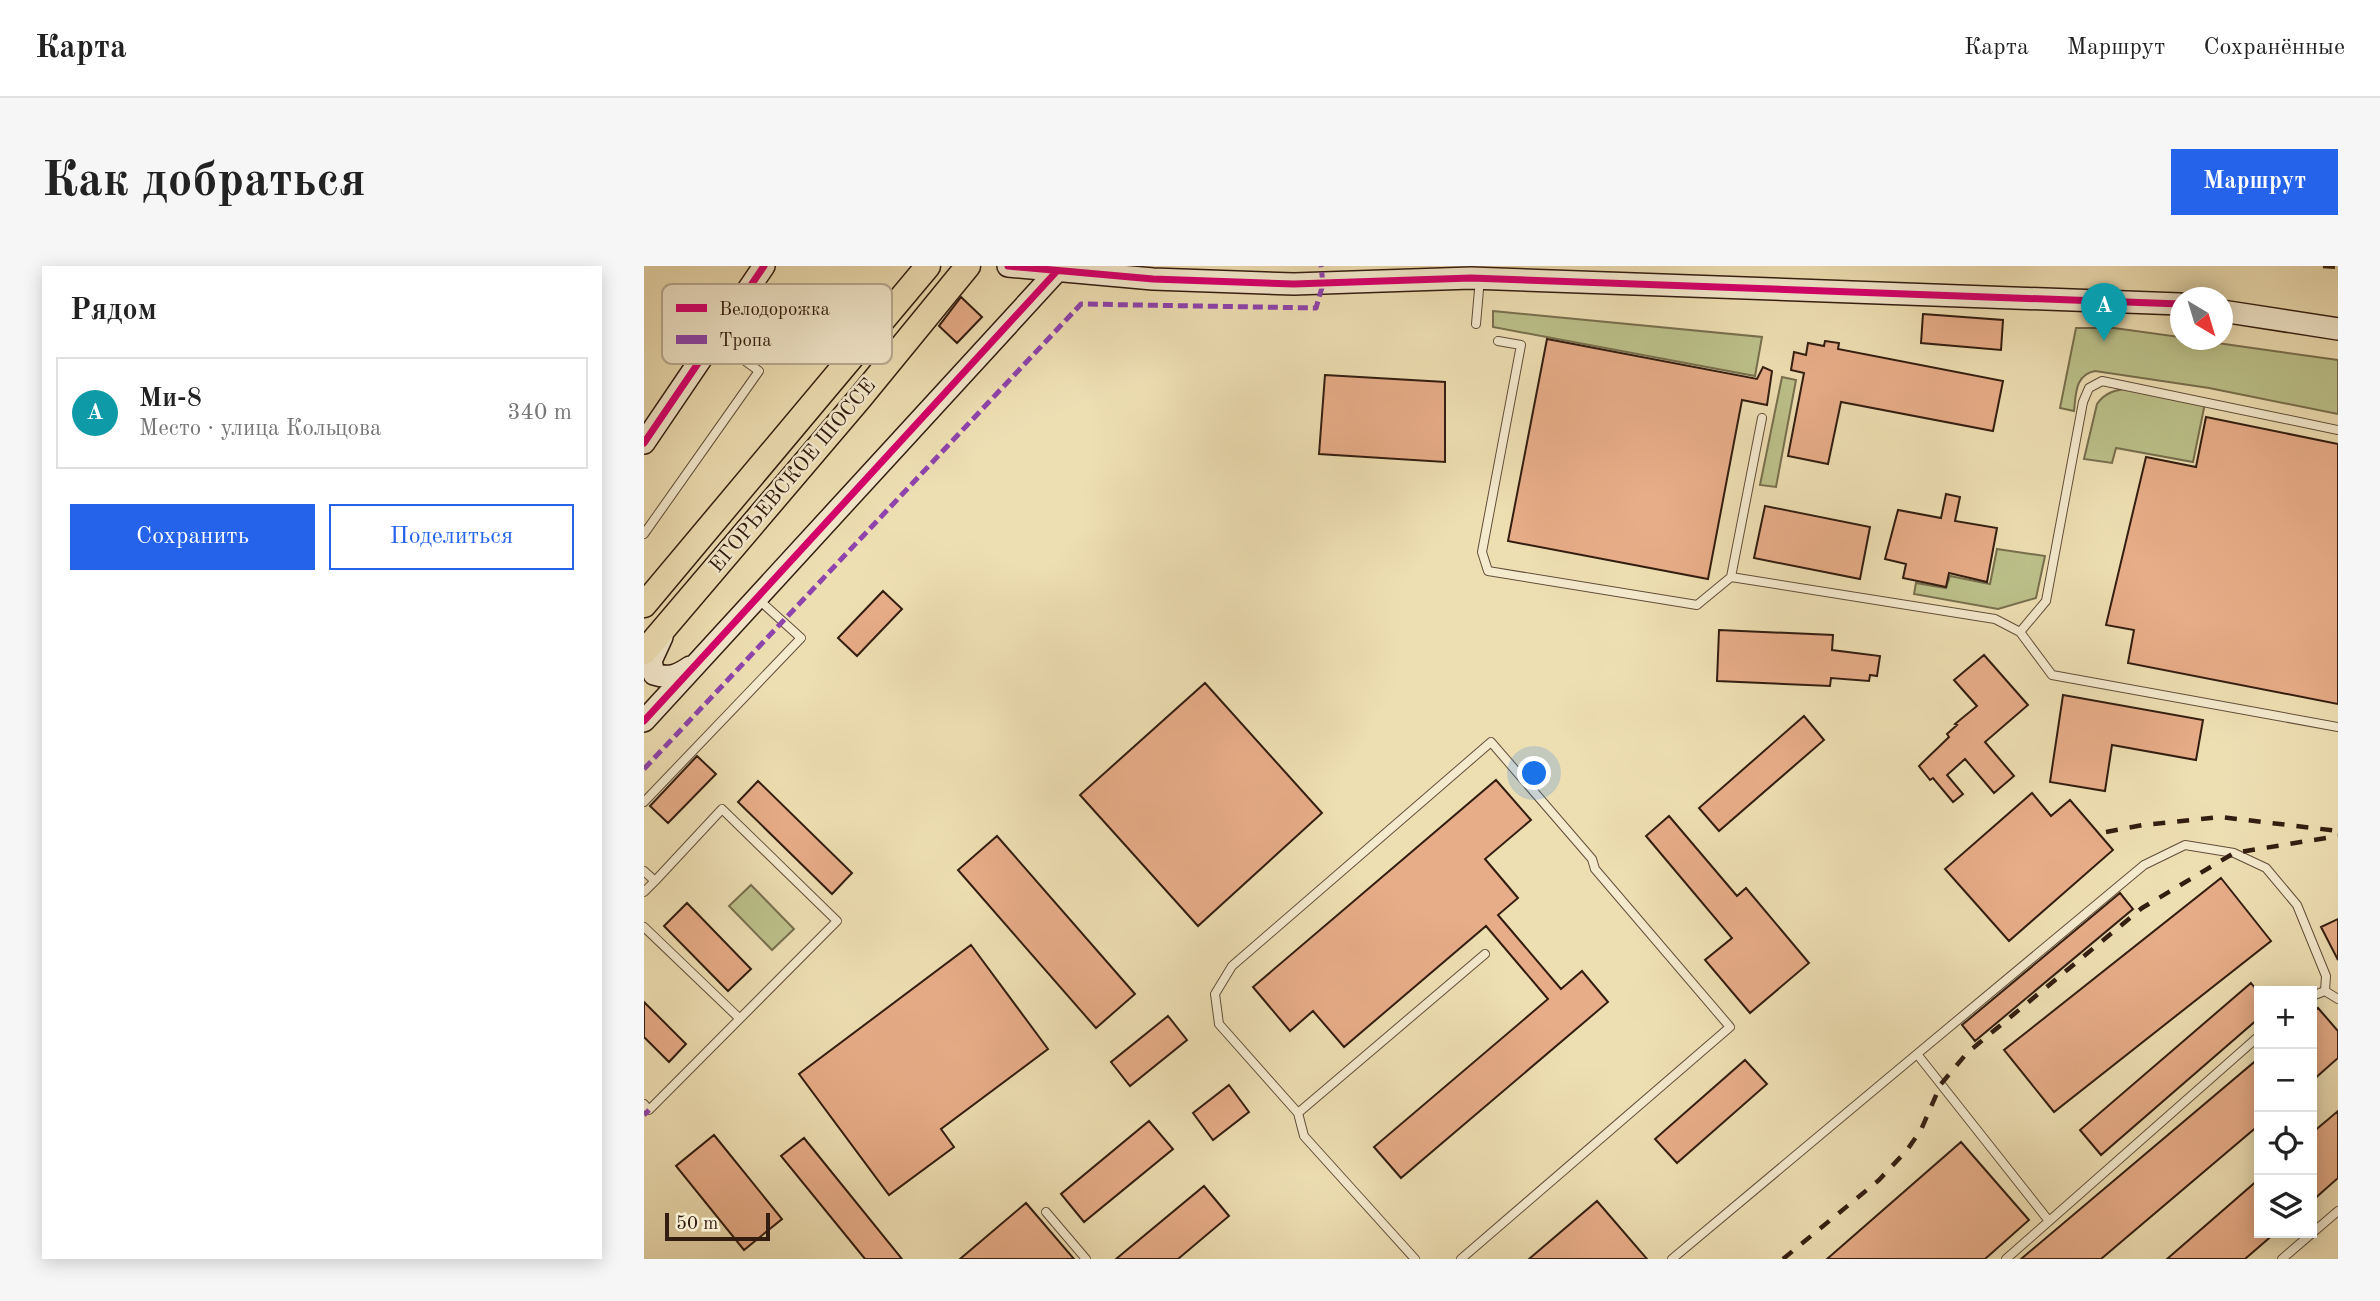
<!DOCTYPE html>
<html lang="ru">
<head>
<meta charset="utf-8">
<style>
	:root { --surface:#fff; --page:#f6f6f6; --text:#222; --muted:#767676; --line:#e0e0e0; --accent:#2563eb }
	body { margin:0; font-family:"Old Standard TT",serif; background:var(--page); color:var(--text) }
	.controls { position:absolute; right:21px; bottom:21px; display:grid; overflow:hidden; border-radius:0px; box-shadow:0 4px 18px #0003 }
	.controls button { width:63px; height:63px; display:grid; place-items:center; padding:0; border:0; border-bottom:2px solid var(--line); background:var(--surface); color:var(--text); font:35px sans-serif }
	.compass { position:absolute; left:1526px; top:21px; width:63px; height:63px; border-radius:50%; background:var(--surface); box-shadow:0 4px 18px #0003; rotate:142deg }
	.scale { position:absolute; left:21px; bottom:18px; width:105px; box-sizing:border-box; padding-left:7px; border:4px solid #331d11; border-top:0; font-size:19px; line-height:24px; white-space:nowrap; color:#331d11; -webkit-text-stroke:5px #f4eace; paint-order:stroke }
	.you { position:absolute; left:891px; top:508px; width:24px; height:24px; margin:-18px; border:5px solid #fff; border-radius:50%; background:#1a73e8; box-shadow:0 0 0 10px #1a73e833 }
	.badge { display:grid; place-items:center; width:46px; height:46px; border-radius:50%; background:var(--accent); color:#fff; font-size:23px; font-weight:700 }
	.pin { position:absolute; translate:-50% -58px; filter:drop-shadow(0 2px 4px #0008) }
	.pin::after { content:''; position:absolute; top:37px; width:24px; height:21px; background:inherit; clip-path:polygon(0 0,100% 0,50% 100%) }
	.list { margin:0; padding:0; list-style:none }
	h2 { display:flex; justify-content:space-between; align-items:center; height:91px; margin:0; padding:0 28px; font-size:30px }
	h2 small { font-size:23px; font-weight:400; color:var(--muted) }
	.list li { display:grid; grid-template-columns:46px 1fr auto; gap:21px; align-items:center; box-sizing:border-box; height:112px; margin:0 14px 14px; padding:0 14px; border:2px solid var(--line); border-radius:0px }
	.list b { display:block; font-size:26px; white-space:nowrap }
	.list p { margin:0; font-size:23px; white-space:nowrap; color:var(--muted) }
	.list em { font-size:23px; font-style:normal; color:var(--muted) }
	.actions { display:flex; gap:14px; padding:21px 28px }
	.actions a { flex:1; padding:16px 0; border:2px solid var(--accent); border-radius:0px; text-align:center; font-size:24px; color:var(--accent) }
	.actions .main { background:var(--accent); color:#fff }
	.icon { flex:none; width:38px; height:38px; fill:none; stroke:currentColor; stroke-width:2; stroke-linecap:round; stroke-linejoin:round }
	.map { position:relative; flex:none; width:1694px; height:993px; overflow:hidden; border-radius:0px }
	header { display:flex; align-items:center; gap:42px; box-sizing:border-box; height:98px; padding:0 35px; background:var(--surface); border-bottom:2px solid var(--line) }
	header strong { font-size:33px }
	nav { display:flex; gap:38px; margin-inline-start:auto; font-size:24px }
	.intro { display:flex; align-items:center; justify-content:space-between; box-sizing:border-box; height:168px; padding:0 42px }
	h1 { margin:0; font-size:49px }
	.button { padding:18px 32px; border-radius:0px; background:var(--accent); color:#fff; font-size:24px; font-weight:700 }
	main { display:flex; gap:42px; padding:0 42px }
	aside { flex:1; background:var(--surface); border-radius:0px; box-shadow:0 4px 18px #0003 }
	.map>svg:first-child { display:block }
	.green { fill:#bcc18a; stroke:#786f4e; stroke-width:2 }
	.building { fill:#e7ad88; stroke:#331d11; stroke-width:2 }
	.lines { fill:none; stroke-linecap:round; stroke-linejoin:round }
	.lane-casing { stroke:#624e3a; stroke-width:10 }
	.secondary-casing { stroke:#331d11; stroke-width:24 }
	.primary-casing { stroke:#331d11; stroke-width:27 }
	.lane { stroke:#f4eace; stroke-width:8 }
	.secondary { stroke:#f4eace; stroke-width:21 }
	.primary { stroke:#eedfb3; stroke-width:24 }
	.rail { stroke:#331d11; stroke-width:4.5; stroke-dasharray:12 12; stroke-linecap:butt }
	.quiet { stroke:#8e44ad; stroke-width:5; stroke-dasharray:10 5; stroke-linecap:butt }
	.cycleway-casing { stroke:#f4eace; stroke-width:11 }
	.cycleway { stroke:#d6006c; stroke-width:7 }
	.labels { text-anchor:middle; dominant-baseline:central; stroke-width:5; stroke-linejoin:round; paint-order:stroke }
	.street-label { font-size:21px; fill:#331d11; stroke:#f4eace }
	.key { fill:#f4eace; stroke:#baac95; stroke-width:2 }
	.key-label { font-size:19px; fill:#331d11 }
</style>
</head>
<body>
<header>
<strong>Карта</strong>
<nav><a>Карта</a><a>Маршрут</a><a>Сохранённые</a></nav>
</header>
<div class="intro"><h1>Как добраться</h1><a class="button">Маршрут</a></div>
<main>
<aside>
<h2>Рядом<small></small></h2>
<ul class="list">
<li><span class="badge" style="background:#0f9aa8">A</span><div><b>Ми-8</b><p>Место · улица Кольцова</p></div><em>340 m</em></li>
</ul>
<div class="actions"><a class="main">Сохранить</a><a>Поделиться</a></div>
</aside>
<div class="map">
<svg width="1694" height="993" viewBox="0 0 1694 993">
	<rect width="100%" height="100%" fill="#eedfb3"/>
	<filter id="stains"><feTurbulence type="fractalNoise" baseFrequency=".00286" numOctaves="4"/><feColorMatrix values="0 0 0 0 .2 0 0 0 0 .09 0 0 0 0 .02 0 0 0 .5 -.17"/></filter>
	<radialGradient id="worn" r=".72"><stop offset=".6" stop-color="#630" stop-opacity="0"/><stop offset="1" stop-color="#630" stop-opacity=".3"/></radialGradient>
	<!-- green -->
	<path class="green" d="M849 45 1118 71 1111 110 849 61Z
		M1432 62H1470L1536 71V74H1552L1694 94V148L1565 122 1451 105C1431 109 1432 127 1430 145L1416 142Z
		M1138 111 1152 114 1132 221 1116 219Z
		M1486 122 1561 137 1549 196 1472 182 1468 197 1440 193 1453 138C1461 126 1472 124 1486 122Z
		M1353 283 1401 290 1392 332 1354 343 1270 328 1272 317 1302 322 1306 310 1346 318Z
		M107 619 150 663 128 684 85 640Z"/>
	<!-- building -->
	<path class="building" d="M317 31 338 51 313 77 295 60Z
		M1279 48 1359 54 1357 84 1277 77Z
		M903 73 1113 113 1119 101 1128 105 1123 139 1098 134 1064 313 864 275Z
		M1181 75 1195 77 1194 83 1359 115 1349 165 1197 136 1184 198 1144 190 1160 107 1147 104 1150 86 1162 89 1164 77 1180 80Z
		M681 109 801 116V196L675 188Z
		M1562 151 1694 178V438L1484 397 1490 364 1462 359 1502 191 1552 201Z
		M1302 228 1316 231 1311 255 1353 262 1343 316 1305 307 1302 321 1259 312 1262 298 1241 293 1254 244 1297 252Z
		M1121 240 1226 261 1216 313 1110 292Z
		M239 325 258 343 213 390 194 372Z
		M1075 364 1189 369 1188 384 1236 390 1233 410 1226 409 1225 415 1187 412 1186 420 1073 415Z
		M1340 389 1384 439 1341 476 1370 510 1350 527 1321 493 1303 509 1319 528 1309 536 1289 512 1286 514 1275 500 1305 471 1303 468 1313 459 1311 458 1333 440 1310 414Z
		M561 417 678 547 554 660 436 529Z
		M1419 429 1559 454 1552 494 1468 479 1461 525 1406 516Z
		M1160 450 1180 474 1075 565 1055 542Z
		M53 490 72 508 24 557 6 540Z
		M852 514 887 554 841 593 874 632 854 649 917 723 938 705 964 736 757 912 730 881 904 733 842 660 700 781 669 745 646 765 609 721Z
		M114 515 208 607 188 628 94 536Z
		M1388 527 1407 550 1426 534 1469 584 1365 675 1301 603Z
		M1025 550 1093 630 1102 622 1165 697 1106 747 1061 694 1088 672 1002 570Z
		M353 570 491 728 452 762 314 604Z
		M1577 612 1627 675 1410 846 1360 784Z
		M1476 627 1489 643 1331 775 1318 759Z
		M43 637 107 703 84 725 20 660Z
		M1694 653V694L1677 661Z
		M327 679 404 783 297 863 310 881 245 929 155 808Z
		M1607 717 1615 727V752L1457 889 1436 864Z
		M0 736 42 778 25 796 0 771Z
		M1674 742 1694 765V792L1668 815V747Z
		M524 750 543 774 486 820 467 796Z
		M1615 792V859L1457 993H1377Z
		M1101 794 1123 818 1033 897 1011 873Z
		M585 819 605 846 569 874 549 847Z
		M1694 845V912L1668 935V867Z
		M505 855 529 883 440 956 417 928Z
		M70 869 138 953 100 984 32 900Z
		M160 872 258 993H221L137 890Z
		M1317 876 1385 954 1341 993H1183Z
		M1615 913V967H1631L1601 993H1523Z
		M560 920 585 950 534 993H472Z
		M953 935 1003 993H885Z
		M382 937 430 993H316Z"/>
	<g class="lines">
		<!-- lane casing -->
		<g class="lane-casing">
			<path id="lane" d="M832 58 836 12
				M854 75 877 79 838 286 844 305 1053 339 1087 311 1351 353 1376 366 1408 409 1694 461
				M0 268 115 105 72 74
				M1087 311 1118 152
				M1376 366 1402 335 1439 136 1445 122 1458 115 1694 164
				M0 536 157 372 114 333
				M0 605 11 615 0 626
				M0 661 95 752
				M1668 730 1681 725 1694 733
				M1273 788 1500 599 1541 579 1590 587 1622 602 1653 639 1682 710 1681 725
				M0 838 5 844 193 655 78 543 11 615
				M654 847 660 870 771 993
				M402 946 442 993
				M817 993 1086 761 951 603 948 593 847 476 588 700 571 728 575 758 654 847 841 688
				M1028 993 1273 788 1405 955
				M1362 993 1615 770
				M1638 993 1694 945"/>
		</g>
		<!-- secondary casing -->
		<g class="secondary-casing">
			<path id="secondary" d="M364 0 509 13 650 18 827 12 1536 38
				M1578 45 1694 63
				M0 177 120 0
				M18 371 7 395 10 408C25 413 33 410 46 401
				M0 455 412 6"/>
		</g>
		<!-- primary casing -->
		<g class="primary-casing">
			<path id="primary" d="M0 339 284 0
				M0 386 216 132 324 0"/>
		</g>
		<!-- lane -->
		<use href="#lane" class="lane"/>
		<!-- secondary -->
		<use href="#secondary" class="secondary"/>
		<!-- primary -->
		<use href="#primary" class="primary"/>
		<!-- rail -->
		<path class="rail" d="M1679 0 1694 1
			M1462 566 1499 559 1577 551 1694 565
			M1139 993 1235 914 1263 884 1277 864 1297 818 1323 787 1498 642 1590 587 1694 570"/>
		<!-- quiet -->
		<path class="quiet" d="M0 503 437 38 672 42 679 18 677 0
			M0 849 5 844"/>
		<!-- cycleway casing -->
		<g class="cycleway-casing">
			<path id="cycleway" d="M364 0 509 13 650 18 827 12 1536 38
				M0 177 120 0
				M0 455 412 6"/>
		</g>
		<!-- cycleway -->
		<use href="#cycleway" class="cycleway"/>
	</g>
	<g class="labels">
		<!-- street labels -->
		<g class="street-label">
			<text transform="translate(149 210) rotate(-50)">ЕГОРЬЕВСКОЕ ШОССЕ</text>
		</g>
	</g>
	<!-- legend -->
	<rect x="18" y="18" width="230" height="80" rx="10" class="key"/>
	<rect x="32" y="38" width="31" height="8" fill="#d6006c"/>
	<rect x="32" y="69" width="31" height="9" fill="#8e44ad"/>
	<g class="key-label">
		<text x="75" y="49">Велодорожка</text>
		<text x="75" y="80">Тропа</text>
	</g>
	<rect width="100%" height="100%" filter="url(#stains)"/>
	<rect width="100%" height="100%" fill="url(#worn)"/>
</svg>
<div class="controls">
<button>+</button>
<button>−</button>
<button><svg class="icon" aria-label="locate" viewBox="0 0 24 24"><circle cx="12" cy="12" r="6"/><path d="M12 2v4M12 18v4M2 12h4M18 12h4"/></svg></button>
<button><svg class="icon" aria-label="layers" viewBox="0 0 24 24"><path d="M12 4l9 5-9 5-9-5zM3 14l9 5 9-5"/></svg></button>
</div>
<svg class="compass" viewBox="-18 -18 36 36"><path d="M0-13l5 13h-10z" fill="#e53935"/><path d="M0 13l5-13h-10z" fill="#767676"/></svg>
<div class="scale">50 m</div>
<div class="you"></div>
<div class="pin badge" style="left:1460px;top:75px;background:#0f9aa8">A</div>
</div>
</main>
</body>
</html>
